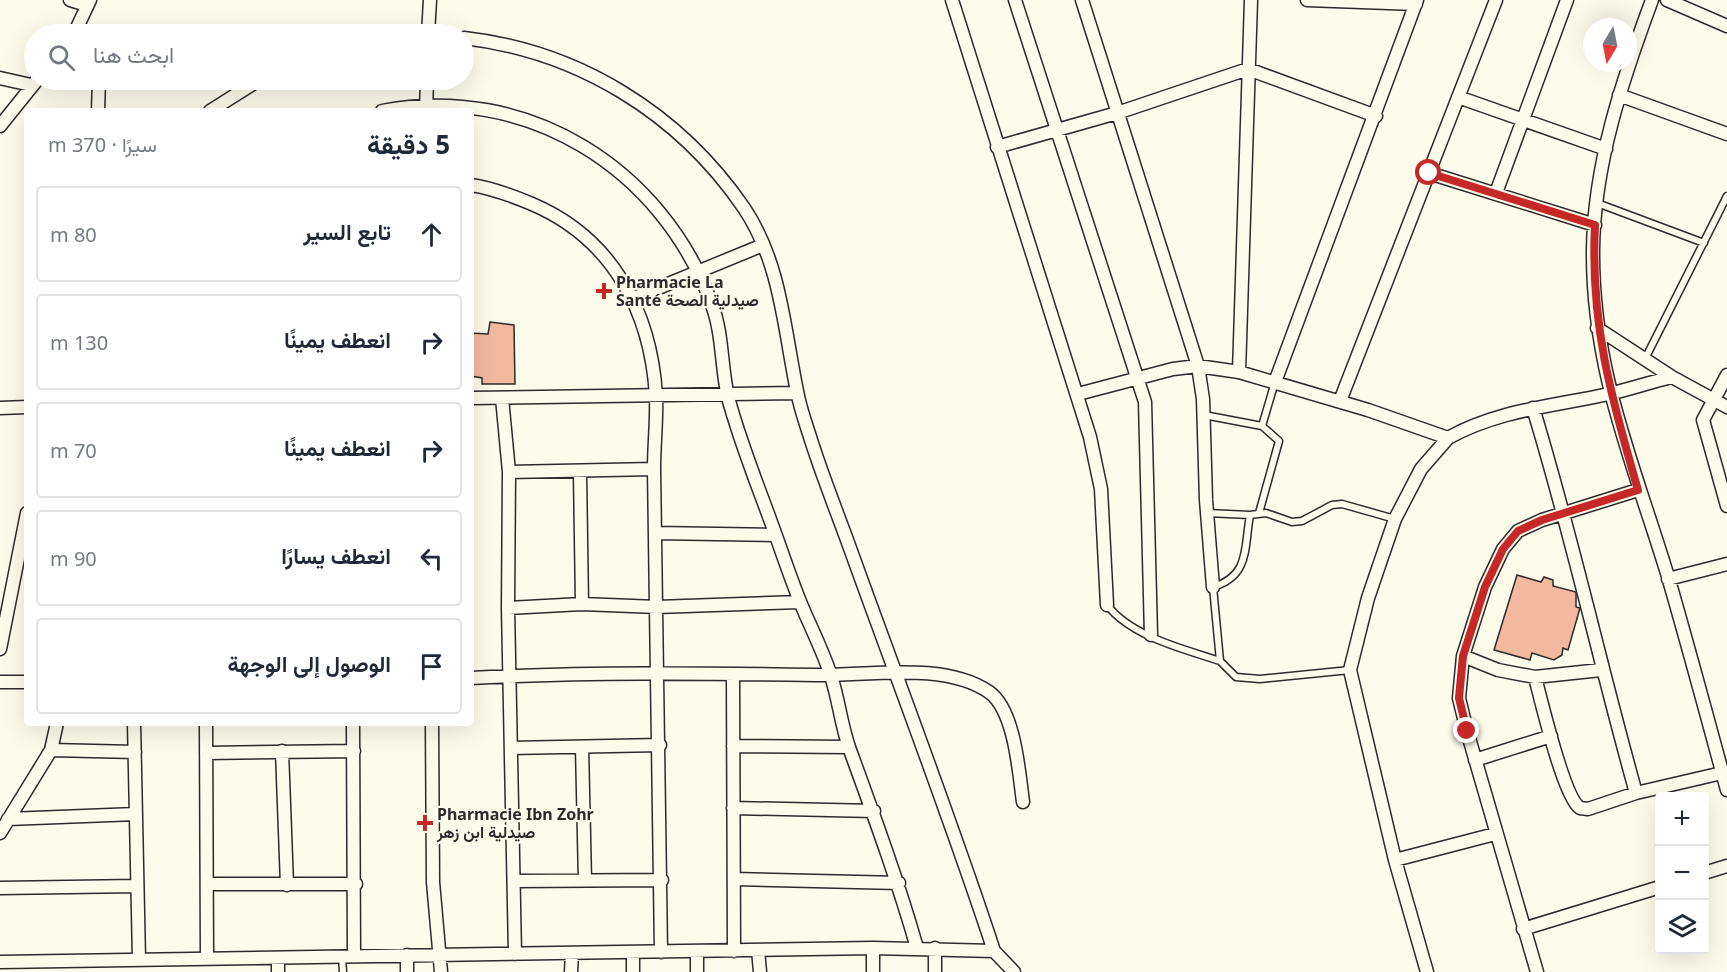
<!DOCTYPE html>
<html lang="ar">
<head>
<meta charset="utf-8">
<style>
	:root { --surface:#fff; --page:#f6f6f7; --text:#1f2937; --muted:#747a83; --line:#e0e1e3 }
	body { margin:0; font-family:"Noto Sans",Vazirmatn,sans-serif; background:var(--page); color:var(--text); direction:rtl }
	.controls { position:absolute; right:18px; bottom:18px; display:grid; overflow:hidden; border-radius:6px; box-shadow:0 6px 24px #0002 }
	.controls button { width:54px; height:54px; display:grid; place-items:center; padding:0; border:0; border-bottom:2px solid var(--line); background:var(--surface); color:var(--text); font:30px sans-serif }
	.compass { position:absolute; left:1583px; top:18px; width:54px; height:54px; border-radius:50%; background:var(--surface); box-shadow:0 6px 24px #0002; rotate:190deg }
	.stop { position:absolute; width:18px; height:18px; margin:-14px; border:4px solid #c62828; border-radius:50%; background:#fff }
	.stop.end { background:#c62828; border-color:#fff; box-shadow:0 2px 6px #0008 }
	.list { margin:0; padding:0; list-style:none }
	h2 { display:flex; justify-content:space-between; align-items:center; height:78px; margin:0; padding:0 24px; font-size:26px }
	h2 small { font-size:20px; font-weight:400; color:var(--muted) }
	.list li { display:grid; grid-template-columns:39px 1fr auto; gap:18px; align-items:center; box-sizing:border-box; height:96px; margin:0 12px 12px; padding:0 12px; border:2px solid var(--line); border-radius:6px }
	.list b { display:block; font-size:22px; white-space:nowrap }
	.list em { font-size:20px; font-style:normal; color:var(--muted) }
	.icon { flex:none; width:33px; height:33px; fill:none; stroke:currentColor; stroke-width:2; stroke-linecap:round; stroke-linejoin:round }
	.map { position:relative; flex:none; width:1727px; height:972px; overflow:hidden; direction:ltr }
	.search { position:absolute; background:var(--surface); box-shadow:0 6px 24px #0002; left:24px; top:24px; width:450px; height:66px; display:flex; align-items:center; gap:15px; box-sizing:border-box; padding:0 21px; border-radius:33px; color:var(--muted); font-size:22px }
	.panel { position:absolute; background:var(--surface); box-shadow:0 6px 24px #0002; left:24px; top:108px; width:450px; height:618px; border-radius:6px; direction:rtl }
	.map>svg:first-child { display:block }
	.building { fill:#f2b8a0; stroke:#2b2b2b; stroke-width:1.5 }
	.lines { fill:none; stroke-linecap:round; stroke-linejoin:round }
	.lane-casing { stroke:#2b2b2b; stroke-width:9 }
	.street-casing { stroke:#2b2b2b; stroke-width:15 }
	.lane { stroke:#fdfbea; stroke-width:6 }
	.street { stroke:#fdfbea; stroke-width:12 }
	.route { stroke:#c62828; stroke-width:8 }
	.poi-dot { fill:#c62828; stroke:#fdfbea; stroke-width:2 }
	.labels { text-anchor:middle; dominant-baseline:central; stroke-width:4.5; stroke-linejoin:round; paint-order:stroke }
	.poi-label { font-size:16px; font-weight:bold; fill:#2b2b2b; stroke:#fdfbea; text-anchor:start }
</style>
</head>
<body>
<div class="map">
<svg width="1727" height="972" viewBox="0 0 1727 972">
	<rect width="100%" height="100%" fill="#fdfbea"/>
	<!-- building -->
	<path class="building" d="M490 322 514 325 515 384H482V378L471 376V333L488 334Z
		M1517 575 1541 582 1544 577 1553 580V586L1576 592V607L1580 608 1568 650 1563 648 1562 655 1554 660 1532 653 1530 660 1494 650Z"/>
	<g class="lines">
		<!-- lane casing -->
		<g class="lane-casing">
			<path id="lane" d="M1597 203 1704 243
				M1645 359 1727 196
				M1204 415 1262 426 1279 441 1259 513
				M1262 426 1275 382
				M1207 513 1250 515 1266 513 1292 522 1302 521 1332 505 1342 504 1395 519
				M1250 515C1244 548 1250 576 1213 587L1220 661 1236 677 1260 679 1350 670
				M1107 605C1132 637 1184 649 1220 661
				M342 956 343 972"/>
		</g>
		<!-- street casing -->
		<g class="street-casing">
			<path id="street" d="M70 0 87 5
				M952 0 1090 437 1101 489 1107 605
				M1015 0 1145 402 1151 635
				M1082 0 1198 366 1203 399 1206 500 1213 587
				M1307 0 1416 4
				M1652 0C1622 81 1594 164 1593 250 1592 372 1635 467 1669 580 1689 649 1708 720 1727 790
				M1667 0 1727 26
				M74 34 90 0
				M428 34 430 0
				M464 38C578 51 679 113 744 208 781 263 784 329 797 391 800 408 806 424 811 440 824 481 841 522 855 562 902 692 951 820 994 951L1014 972
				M0 78 31 85
				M1619 95 1727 134
				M1458 97 1606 149
				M98 111 99 80
				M210 111 259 80
				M382 111C526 83 663 168 712 305 723 334 721 367 728 397 739 439 756 481 771 522 781 549 790 577 801 604 811 628 823 651 831 676 839 700 841 726 850 750 874 816 898 881 917 948
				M426 111 427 80
				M0 126 37 80
				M997 147 1117 113 1248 69 1376 116
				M1429 173 1595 225
				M471 185C492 188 513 196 532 204 612 238 651 311 656 396 657 420 654 445 654 469L661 952
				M1496 193 1567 0
				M634 298 763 245
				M1597 328 1672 377 1727 407
				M1239 372 1251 0
				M1727 375 1703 420 1727 506
				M1275 382 1417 0
				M1078 394 1173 369 1198 366 1239 372 1368 410 1448 438C1498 410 1554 406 1609 394 1630 389 1651 382 1672 377
				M471 398 797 393
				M502 398 509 472 508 608 515 954
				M1340 401 1496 0
				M0 408 27 407
				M1533 408C1572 535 1600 665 1636 793
				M509 472 654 469
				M580 473 582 604
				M655 533 775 535
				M1668 579 1727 564
				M508 608 582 604 657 607 800 602
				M0 649 27 513
				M1463 656 1498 670 1535 677 1601 670
				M733 674 734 951
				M1535 677C1541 700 1564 798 1580 808L1588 809 1636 793 1722 773
				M471 678C586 672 701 673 816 675 867 676 944 661 989 692 1015 710 1019 773 1023 802
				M0 682H27
				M134 723 139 960
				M206 723 207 959
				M353 723 354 956
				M432 723 433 882 441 972
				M733 746 849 747
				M582 747 585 881
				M511 748 660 745
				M51 750 135 752
				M282 751 287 885
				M206 753 354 751
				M1475 760 1551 736
				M733 808 874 811
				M8 819 136 814
				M0 833 51 750 57 723
				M1395 860 1495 834
				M1704 873 1727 866
				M734 879 899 883
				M515 881 662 880
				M209 884H356
				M0 888 137 886
				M1523 929 1660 887
				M873 948V972
				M935 948V972
				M758 950 760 972
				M697 953V972
				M407 955V972
				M278 958V972
				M0 962 873 948 994 951
				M571 972 572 953
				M633 972V953
				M1427 972 1395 860 1350 670 1368 598 1395 519 1421 469 1448 438
				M1537 972 1467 731 1459 698 1463 656 1485 587 1503 549 1518 531 1542 520 1638 490"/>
		</g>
		<!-- lane -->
		<use href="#lane" class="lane"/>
		<!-- street -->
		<use href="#street" class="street"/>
	</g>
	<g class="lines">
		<!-- route -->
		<path class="route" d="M1429 173 1595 225C1590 323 1611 397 1638 490L1542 520 1518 531 1503 549 1485 587 1463 656 1459 698 1467 731"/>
	</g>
	<!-- markers -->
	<g class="poi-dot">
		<path d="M601 282h6v6h6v6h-6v6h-6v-6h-6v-6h6z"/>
		<path d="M422 814h6v6h6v6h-6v6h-6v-6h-6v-6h6z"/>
	</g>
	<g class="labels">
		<!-- poi labels -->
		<g class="poi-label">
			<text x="616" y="282">Pharmacie La<tspan x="616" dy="18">Santé صيدلية الصحة</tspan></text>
			<text x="437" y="814">Pharmacie Ibn Zohr<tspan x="437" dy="18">صيدلية ابن زهر</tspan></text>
		</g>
	</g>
</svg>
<div class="controls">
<button>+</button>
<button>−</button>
<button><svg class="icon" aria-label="layers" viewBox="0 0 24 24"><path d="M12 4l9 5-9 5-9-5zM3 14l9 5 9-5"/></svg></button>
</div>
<svg class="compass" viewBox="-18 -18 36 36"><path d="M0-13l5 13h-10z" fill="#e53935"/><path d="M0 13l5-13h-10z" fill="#747a83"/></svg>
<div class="stop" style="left:1429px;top:173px"></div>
<div class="stop end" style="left:1467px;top:731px"></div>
<div class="search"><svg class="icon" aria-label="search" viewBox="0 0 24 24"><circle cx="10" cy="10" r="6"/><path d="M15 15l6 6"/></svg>ابحث هنا</div>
<section class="panel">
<h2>5 دقيقة<small>سيرًا · 370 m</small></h2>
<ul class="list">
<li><svg class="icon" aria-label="ahead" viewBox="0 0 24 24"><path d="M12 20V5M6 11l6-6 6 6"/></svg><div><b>تابع السير</b></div><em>80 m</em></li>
<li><svg class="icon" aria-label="right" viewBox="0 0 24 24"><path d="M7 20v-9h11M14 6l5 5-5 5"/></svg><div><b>انعطف يمينًا</b></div><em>130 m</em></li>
<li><svg class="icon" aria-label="right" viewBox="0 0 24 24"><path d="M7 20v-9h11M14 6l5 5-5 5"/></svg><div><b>انعطف يمينًا</b></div><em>70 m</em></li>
<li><svg class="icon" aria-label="left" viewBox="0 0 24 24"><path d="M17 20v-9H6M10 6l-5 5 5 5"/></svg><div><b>انعطف يسارًا</b></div><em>90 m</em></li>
<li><svg class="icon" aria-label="arrive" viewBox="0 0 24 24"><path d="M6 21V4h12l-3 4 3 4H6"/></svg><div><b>الوصول إلى الوجهة</b></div></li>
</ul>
</section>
</div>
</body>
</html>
